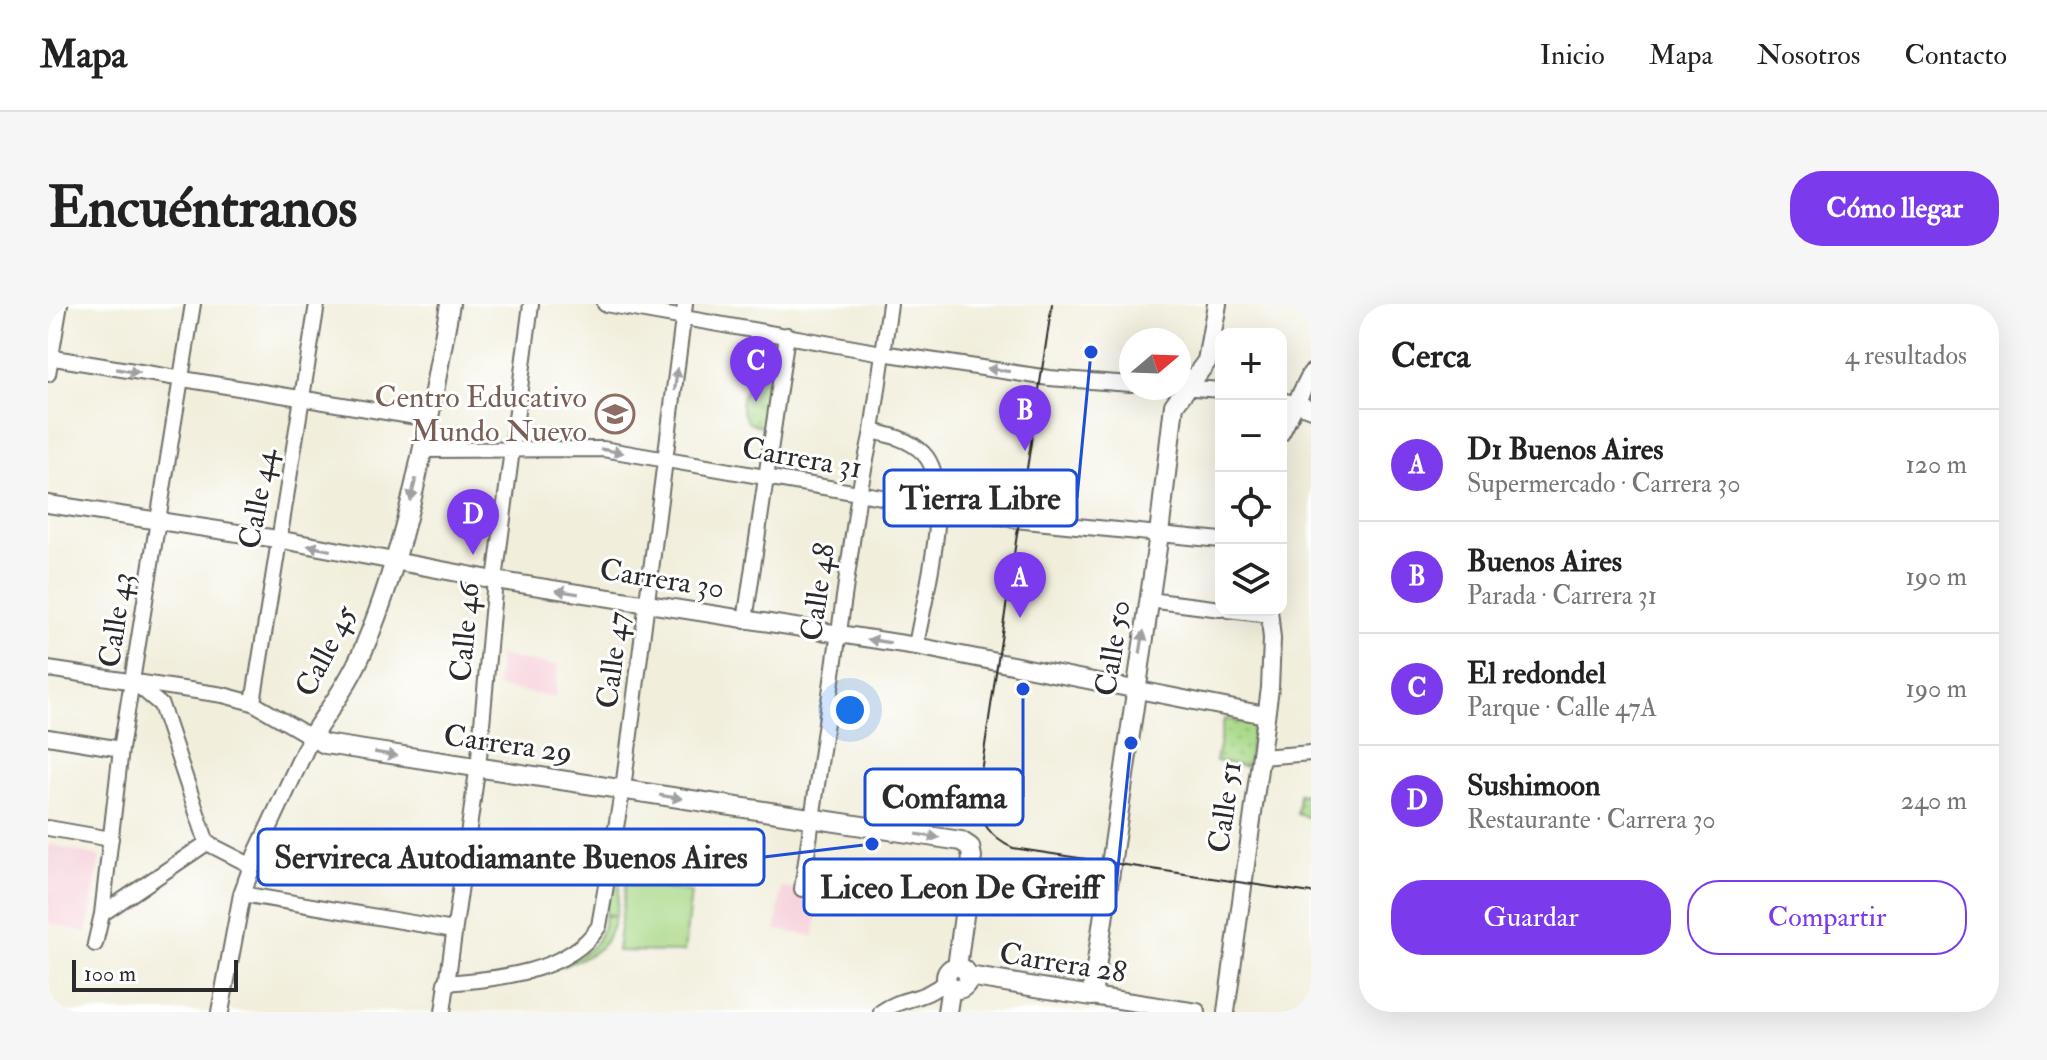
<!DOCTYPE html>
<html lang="es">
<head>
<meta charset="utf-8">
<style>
	:root { --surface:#fff; --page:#f6f6f6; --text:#222; --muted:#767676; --line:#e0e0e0; --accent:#7c3aed }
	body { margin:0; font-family:"IM FELL Double Pica",serif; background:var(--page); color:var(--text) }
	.controls { position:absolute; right:24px; top:24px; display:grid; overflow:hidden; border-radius:16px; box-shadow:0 8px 32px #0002 }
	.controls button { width:72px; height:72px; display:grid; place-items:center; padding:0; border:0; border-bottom:2px solid var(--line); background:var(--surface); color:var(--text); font:40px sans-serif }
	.compass { position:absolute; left:1071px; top:24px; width:72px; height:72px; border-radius:50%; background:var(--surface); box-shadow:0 8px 32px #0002; rotate:71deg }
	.scale { position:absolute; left:24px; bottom:20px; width:166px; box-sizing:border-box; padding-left:8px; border:4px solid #2b2b2b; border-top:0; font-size:22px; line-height:28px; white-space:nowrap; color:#2b2b2b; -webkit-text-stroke:6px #fff; paint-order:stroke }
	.you { position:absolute; left:802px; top:406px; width:28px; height:28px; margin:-20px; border:6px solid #fff; border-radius:50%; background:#1a73e8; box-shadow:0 0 0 12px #1a73e833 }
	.badge { display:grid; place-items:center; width:52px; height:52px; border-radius:50%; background:var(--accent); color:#fff; font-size:26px; font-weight:700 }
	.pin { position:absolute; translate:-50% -66px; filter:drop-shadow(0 2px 4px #0008) }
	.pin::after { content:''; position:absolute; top:42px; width:28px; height:24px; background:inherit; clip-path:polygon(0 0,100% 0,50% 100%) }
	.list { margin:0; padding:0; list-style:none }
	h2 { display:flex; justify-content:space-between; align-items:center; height:104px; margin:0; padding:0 32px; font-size:34px }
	h2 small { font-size:26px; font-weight:400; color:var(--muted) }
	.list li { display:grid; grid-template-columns:52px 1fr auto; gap:24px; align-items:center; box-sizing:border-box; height:112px; padding:0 32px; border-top:2px solid var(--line) }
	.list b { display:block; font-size:30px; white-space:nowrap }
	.list p { margin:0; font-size:26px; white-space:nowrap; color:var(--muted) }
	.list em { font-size:26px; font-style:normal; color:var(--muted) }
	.actions { display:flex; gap:16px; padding:24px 32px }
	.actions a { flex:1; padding:18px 0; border:2px solid var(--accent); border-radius:32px; text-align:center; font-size:28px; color:var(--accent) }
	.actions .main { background:var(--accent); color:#fff }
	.icon { flex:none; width:44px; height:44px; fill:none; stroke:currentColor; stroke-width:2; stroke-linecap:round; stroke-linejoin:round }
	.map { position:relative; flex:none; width:1263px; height:708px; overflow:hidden; border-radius:32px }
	header { display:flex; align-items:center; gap:48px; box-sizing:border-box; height:112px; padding:0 40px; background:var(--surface); border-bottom:2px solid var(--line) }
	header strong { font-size:38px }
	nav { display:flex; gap:44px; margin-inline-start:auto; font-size:28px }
	.intro { display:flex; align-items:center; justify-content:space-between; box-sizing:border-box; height:192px; padding:0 48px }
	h1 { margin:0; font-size:56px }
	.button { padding:20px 36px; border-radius:32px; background:var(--accent); color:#fff; font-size:28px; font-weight:700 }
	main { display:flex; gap:48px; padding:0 48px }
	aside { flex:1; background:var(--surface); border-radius:32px; box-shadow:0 8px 32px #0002 }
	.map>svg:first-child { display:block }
	.built { fill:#f6cfd9 }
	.green { fill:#a9d988; stroke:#6a825a; stroke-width:2 }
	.park { fill:url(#park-dots); stroke:#6a825a; stroke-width:2 }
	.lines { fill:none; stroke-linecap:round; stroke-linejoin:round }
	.minor-casing { stroke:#706f69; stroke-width:18 }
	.tertiary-casing { stroke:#706f69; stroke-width:20 }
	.secondary-casing { stroke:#706f69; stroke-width:22 }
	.minor { stroke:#fff; stroke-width:14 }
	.tertiary { stroke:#fff; stroke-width:16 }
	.secondary { stroke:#fff; stroke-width:18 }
	.tram { stroke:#2b2b2b; stroke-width:2 }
	.oneway { fill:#a0a0a0 }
	.labels { text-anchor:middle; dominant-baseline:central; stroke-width:6; stroke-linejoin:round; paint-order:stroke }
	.education-label { font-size:30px; fill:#785e54; stroke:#fff; text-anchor:end }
	.street-label { font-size:30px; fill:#2b2b2b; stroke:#fff }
	.leader { fill:none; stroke:#1d4ed8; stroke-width:3 }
	.callout-dot { fill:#1d4ed8; stroke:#fff; stroke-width:3 }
	.callout { fill:#fff; stroke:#1d4ed8; stroke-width:3 }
	.callout-label { font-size:32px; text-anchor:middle; font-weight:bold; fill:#2b2b2b }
</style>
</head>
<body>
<header>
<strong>Mapa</strong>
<nav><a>Inicio</a><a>Mapa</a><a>Nosotros</a><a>Contacto</a></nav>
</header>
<div class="intro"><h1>Encuéntranos</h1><a class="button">Cómo llegar</a></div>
<main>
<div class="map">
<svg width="1263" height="708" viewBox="0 0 1263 708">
	<defs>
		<pattern id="park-dots" width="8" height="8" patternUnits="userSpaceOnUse" patternTransform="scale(2)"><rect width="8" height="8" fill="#a9d988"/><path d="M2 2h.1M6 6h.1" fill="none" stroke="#92ba76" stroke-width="1.8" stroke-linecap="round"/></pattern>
	</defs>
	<rect width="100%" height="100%" fill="#fff"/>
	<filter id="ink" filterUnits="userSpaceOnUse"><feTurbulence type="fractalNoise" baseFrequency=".0125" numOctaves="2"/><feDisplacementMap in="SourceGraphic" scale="16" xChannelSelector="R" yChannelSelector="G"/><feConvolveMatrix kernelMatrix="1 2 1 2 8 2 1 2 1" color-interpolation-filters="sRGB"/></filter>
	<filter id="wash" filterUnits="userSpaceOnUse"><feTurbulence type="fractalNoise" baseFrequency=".006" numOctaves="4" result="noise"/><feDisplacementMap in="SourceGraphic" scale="32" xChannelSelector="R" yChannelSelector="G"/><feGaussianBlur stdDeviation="1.8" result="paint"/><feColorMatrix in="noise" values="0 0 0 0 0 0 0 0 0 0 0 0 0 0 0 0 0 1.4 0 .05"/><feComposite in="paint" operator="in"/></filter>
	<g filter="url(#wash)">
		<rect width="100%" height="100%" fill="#f1eedb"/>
		<!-- built -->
		<path class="built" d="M451 352 510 362 507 394 449 383Z
			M0 540 52 553 39 629 0 618Z
			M733 584 772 589 766 632 728 626Z"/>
		<!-- green -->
		<path class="green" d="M563 572 573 573 568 611 557 610Z
			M578 580 643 588 636 648 569 647Z
			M557 612H567C561 646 543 651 513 663L512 660C541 647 552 645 557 612Z"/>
		<!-- park -->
		<path class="park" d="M727 74 720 124 701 119C689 102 692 87 709 75Z
			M1176 415 1206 420 1199 463 1168 457Z
			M1251 490 1263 492V514L1249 510Z"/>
	</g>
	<g filter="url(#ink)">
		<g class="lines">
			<!-- minor casing -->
			<g class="minor-casing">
				<path id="minor" d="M557 0 834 49 1001 74 1083 80
					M0 53 381 115
					M0 70 12 0
					M1133 83 1173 86
					M1233 96 1247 99
					M824 127C842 131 861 135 875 149 909 183 875 297 868 342
					M374 146 555 145 967 216 1173 236
					M1101 296 1173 305
					M1180 306 1221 311
					M697 317 739 31
					M0 365 175 391 205 399 263 433
					M87 379 113 401 159 539
					M205 399 269 0
					M0 433 73 445
					M1212 453 1263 449
					M0 524 63 535
					M159 539 204 562
					M754 585 811 189 824 127 842 0
					M194 590 406 626
					M54 610 159 539
					M47 640 54 610 73 445 145 0
					M397 679C448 675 521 669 551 622L576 477 637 0
					M395 708 431 453 447 276 483 0
					M833 708C857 691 873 699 899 676"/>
			</g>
			<!-- tertiary casing -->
			<g class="tertiary-casing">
				<path id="tertiary" d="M1247 99 1263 105
					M1233 129 1263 69
					M0 200 229 235 447 276 868 342 1217 411
					M1044 692 1149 708
					M172 708 194 590 208 551 263 433
					M1178 708 1222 384 1224 335 1221 306"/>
			</g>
			<!-- secondary casing -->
			<g class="secondary-casing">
				<path id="secondary" d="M402 0C381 115 362 235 316 344 303 376 282 404 263 433L277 440 913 537 922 543 924 553 909 663
					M898 674a11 11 0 1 1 22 0a11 11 0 1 1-22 0Z
					M920 672 1044 692 1111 230 1126 101 1159 57 1169 0
					M899 708 903 682"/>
			</g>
			<!-- minor -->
			<use href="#minor" class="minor"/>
			<!-- tertiary -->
			<use href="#tertiary" class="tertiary"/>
			<!-- secondary -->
			<use href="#secondary" class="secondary"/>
			<!-- tram -->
			<path class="tram" d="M1004 0 929 494C930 517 944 535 965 544L1263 589"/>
		</g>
		<!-- one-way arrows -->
		<defs><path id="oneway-solid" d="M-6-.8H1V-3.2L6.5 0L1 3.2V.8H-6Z" transform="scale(2)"/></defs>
		<g class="oneway">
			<use href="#oneway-solid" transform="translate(950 66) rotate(-172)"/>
			<use href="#oneway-solid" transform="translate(80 67) rotate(10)"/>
			<use href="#oneway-solid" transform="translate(628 75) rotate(-83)"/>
			<use href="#oneway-solid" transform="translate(564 147) rotate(10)"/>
			<use href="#oneway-solid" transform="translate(365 186) rotate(104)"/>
			<use href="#oneway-solid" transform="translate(271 244) rotate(-168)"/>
			<use href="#oneway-solid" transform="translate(519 288) rotate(-171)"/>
			<use href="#oneway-solid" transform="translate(831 337) rotate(-171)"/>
			<use href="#oneway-solid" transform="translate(1094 338) rotate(-81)"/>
			<use href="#oneway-solid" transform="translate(338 450) rotate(9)"/>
			<use href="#oneway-solid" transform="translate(623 493) rotate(9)"/>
			<use href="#oneway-solid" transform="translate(880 532) rotate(9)"/>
		</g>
	</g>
	<!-- icons -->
	<defs>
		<g id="school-ring" transform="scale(2)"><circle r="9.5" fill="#fff" stroke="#8d6e63" stroke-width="1.5"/><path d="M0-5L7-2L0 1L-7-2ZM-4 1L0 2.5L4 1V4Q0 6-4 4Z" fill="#8d6e63"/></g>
	</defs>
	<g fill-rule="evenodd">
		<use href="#school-ring" x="567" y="110"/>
	</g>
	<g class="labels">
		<!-- education labels -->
		<g class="education-label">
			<text x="539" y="93">Centro Educativo<tspan x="539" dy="34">Mundo Nuevo</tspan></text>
		</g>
		<!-- street labels -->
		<g class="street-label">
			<text transform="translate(754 154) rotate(10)">Carrera 31</text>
			<text transform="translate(210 195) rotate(-80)">Calle 44</text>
			<text transform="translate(614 275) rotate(9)">Carrera 30</text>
			<text transform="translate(770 288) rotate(-82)">Calle 48</text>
			<text transform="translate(68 316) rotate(-82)">Calle 43</text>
			<text transform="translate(417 328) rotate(-85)">Calle 46</text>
			<text transform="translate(1065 344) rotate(-81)">Calle 50</text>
			<text transform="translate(278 347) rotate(-63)">Calle 45</text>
			<text transform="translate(565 356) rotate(-83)">Calle 47</text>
			<text transform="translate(460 440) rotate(8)">Carrera 29</text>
			<text transform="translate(1177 503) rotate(-82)">Calle 51</text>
			<text transform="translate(1015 659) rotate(9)">Carrera 28</text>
		</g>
	</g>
	<!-- callouts -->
	<path class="leader" d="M1043 48L1029 194M975 385L975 493M824 540L716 553M1083 439L1068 583"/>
	<g class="callout-dot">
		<circle cx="1043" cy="48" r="8"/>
		<circle cx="975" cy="385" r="8"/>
		<circle cx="824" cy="540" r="8"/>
		<circle cx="1083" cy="439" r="8"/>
	</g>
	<g class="callout">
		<rect x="836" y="166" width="193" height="56" rx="8"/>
		<rect x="817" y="465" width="158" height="56" rx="8"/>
		<rect x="210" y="525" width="506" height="56" rx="8"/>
		<rect x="756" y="555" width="312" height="56" rx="8"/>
	</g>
	<g class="callout-label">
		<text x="932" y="205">Tierra Libre</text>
		<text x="896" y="504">Comfama</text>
		<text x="463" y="564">Servireca Autodiamante Buenos Aires</text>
		<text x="912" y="594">Liceo Leon De Greiff</text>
	</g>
</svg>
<div class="controls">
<button>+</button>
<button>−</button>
<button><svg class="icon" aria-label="locate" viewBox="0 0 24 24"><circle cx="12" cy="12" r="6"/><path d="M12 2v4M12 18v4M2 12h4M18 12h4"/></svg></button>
<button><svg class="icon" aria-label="layers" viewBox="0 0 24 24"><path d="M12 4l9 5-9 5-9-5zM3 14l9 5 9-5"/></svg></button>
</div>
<svg class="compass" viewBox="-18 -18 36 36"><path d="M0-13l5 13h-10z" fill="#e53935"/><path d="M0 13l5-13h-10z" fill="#767676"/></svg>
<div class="scale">100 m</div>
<div class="you"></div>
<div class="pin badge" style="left:972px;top:314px">A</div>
<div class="pin badge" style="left:977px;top:147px">B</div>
<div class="pin badge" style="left:708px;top:98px">C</div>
<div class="pin badge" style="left:425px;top:251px">D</div>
</div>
<aside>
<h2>Cerca<small>4 resultados</small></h2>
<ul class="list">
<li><span class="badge">A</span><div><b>D1 Buenos Aires</b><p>Supermercado · Carrera 30</p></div><em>120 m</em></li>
<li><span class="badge">B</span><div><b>Buenos Aires</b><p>Parada · Carrera 31</p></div><em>190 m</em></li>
<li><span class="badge">C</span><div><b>El redondel</b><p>Parque · Calle 47A</p></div><em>190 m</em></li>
<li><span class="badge">D</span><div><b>Sushimoon</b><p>Restaurante · Carrera 30</p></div><em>240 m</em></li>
</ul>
<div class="actions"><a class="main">Guardar</a><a>Compartir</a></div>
</aside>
</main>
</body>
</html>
